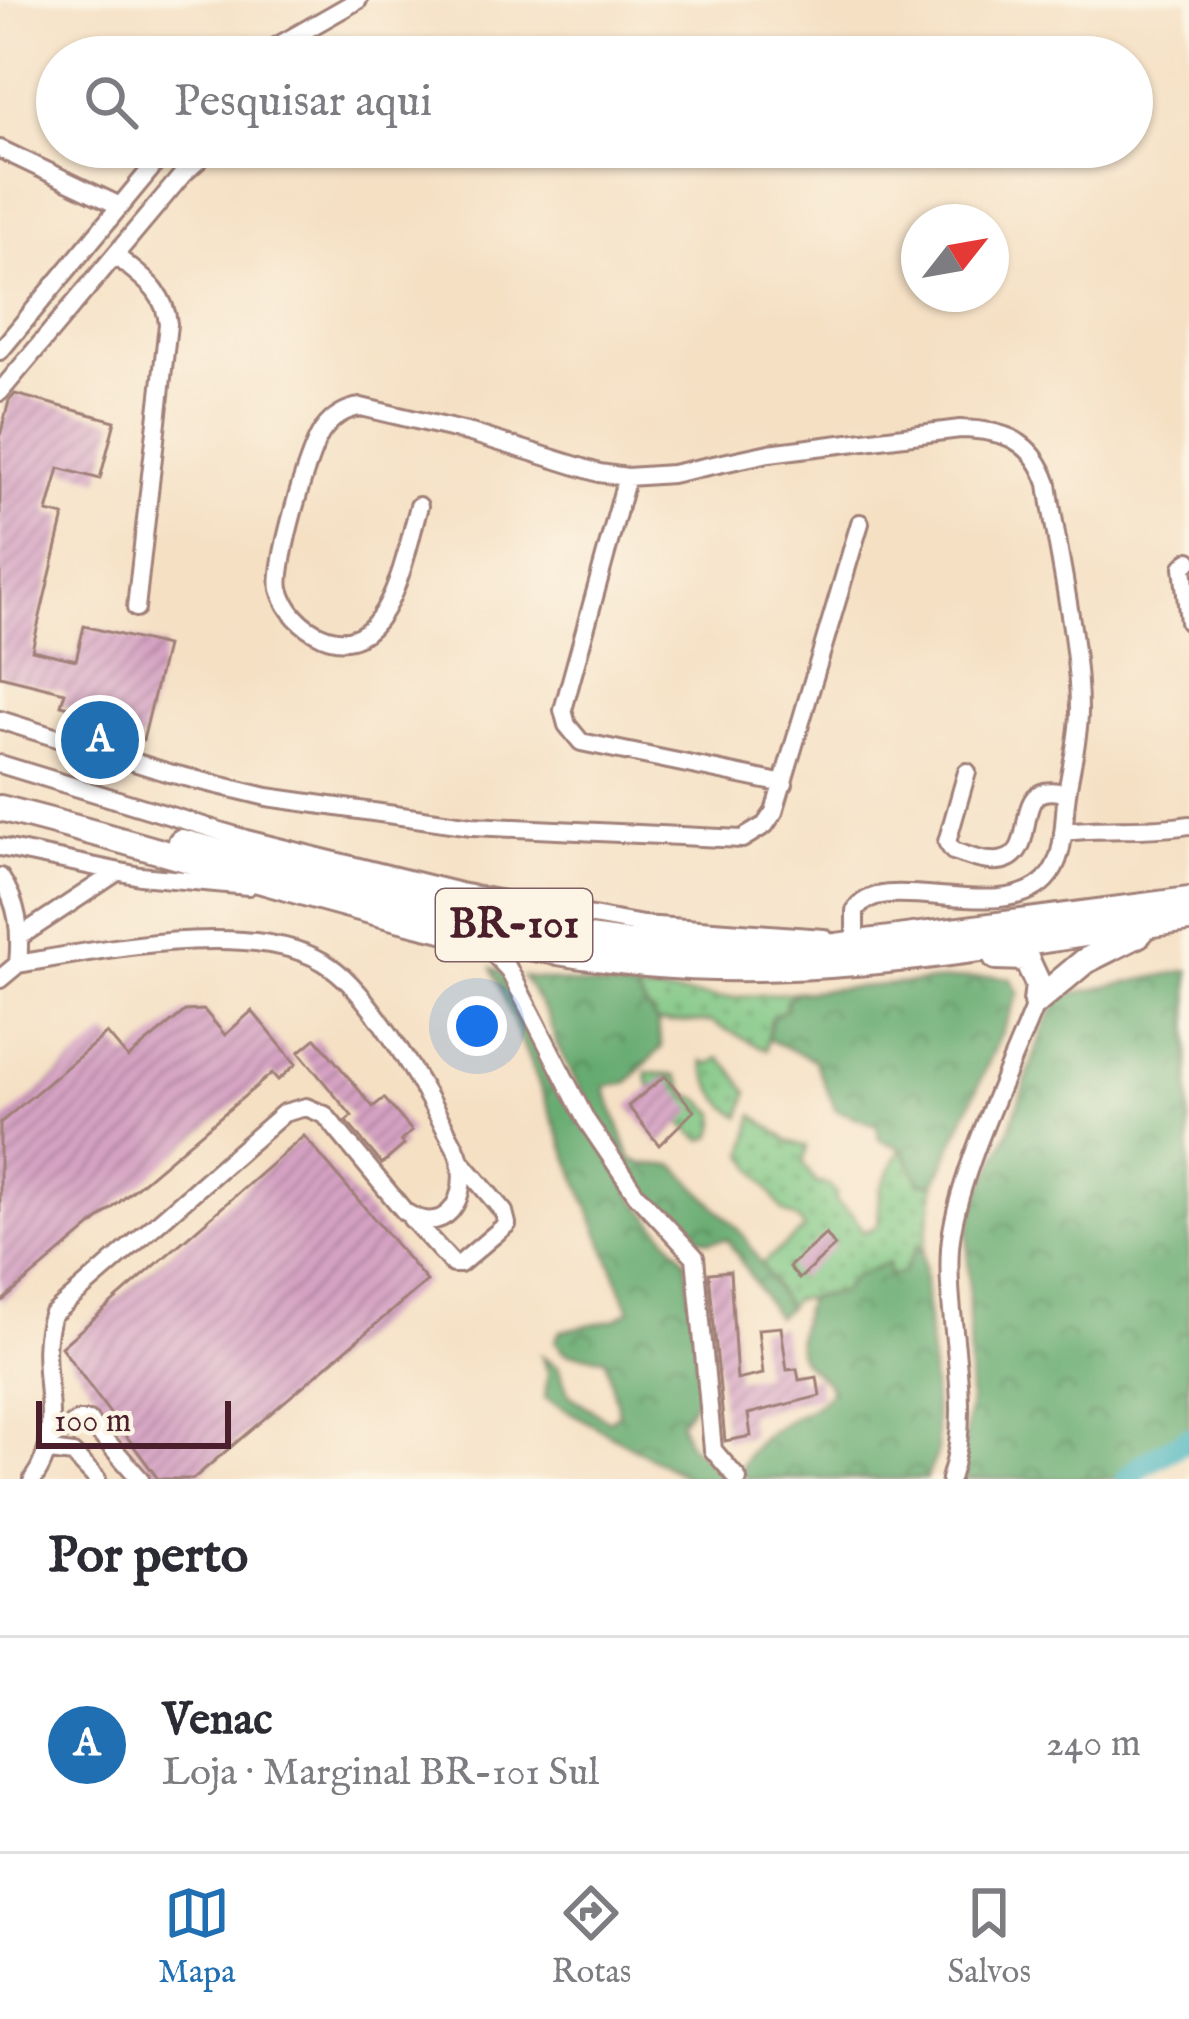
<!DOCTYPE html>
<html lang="pt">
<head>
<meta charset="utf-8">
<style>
	:root { --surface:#fff; --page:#f7f7f7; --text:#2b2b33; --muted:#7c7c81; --line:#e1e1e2; --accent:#1f6fb2 }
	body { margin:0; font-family:"IM FELL English",serif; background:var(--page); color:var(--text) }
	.compass { position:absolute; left:901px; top:204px; width:108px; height:108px; border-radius:50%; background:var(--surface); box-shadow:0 3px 9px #0004; rotate:59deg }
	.scale { position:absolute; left:36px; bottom:30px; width:195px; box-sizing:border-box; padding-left:12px; border:6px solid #4a1f2b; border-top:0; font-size:33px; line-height:42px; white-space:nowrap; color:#4a1f2b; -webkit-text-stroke:9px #fcf5e5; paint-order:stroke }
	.you { position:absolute; left:477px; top:1026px; width:42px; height:42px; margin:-30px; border:9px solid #fff; border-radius:50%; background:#1a73e8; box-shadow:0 0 0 18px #1a73e833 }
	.badge { display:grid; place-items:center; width:78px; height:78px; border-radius:50%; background:var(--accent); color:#fff; font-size:39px; font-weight:700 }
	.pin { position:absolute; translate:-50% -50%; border:6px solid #fff; box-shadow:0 3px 12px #0006 }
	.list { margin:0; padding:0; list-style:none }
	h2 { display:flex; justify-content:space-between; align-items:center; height:156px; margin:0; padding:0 48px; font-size:51px }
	h2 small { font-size:39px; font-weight:400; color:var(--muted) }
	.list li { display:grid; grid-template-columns:78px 1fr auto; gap:36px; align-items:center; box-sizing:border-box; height:216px; padding:0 48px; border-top:3px solid var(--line) }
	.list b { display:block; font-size:45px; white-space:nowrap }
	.list p { margin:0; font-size:39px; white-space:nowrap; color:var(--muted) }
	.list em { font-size:39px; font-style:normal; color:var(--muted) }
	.icon { flex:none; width:66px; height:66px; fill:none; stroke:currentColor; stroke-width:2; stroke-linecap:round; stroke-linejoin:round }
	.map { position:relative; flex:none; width:1189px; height:1479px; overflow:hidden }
	.search { position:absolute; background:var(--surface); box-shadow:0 3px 9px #0004; left:36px; right:36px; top:36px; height:132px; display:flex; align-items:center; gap:30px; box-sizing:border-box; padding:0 42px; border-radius:66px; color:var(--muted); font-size:45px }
	.sheet { height:372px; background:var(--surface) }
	nav { display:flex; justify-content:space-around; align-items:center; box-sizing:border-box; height:168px; border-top:3px solid var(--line); background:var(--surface); font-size:33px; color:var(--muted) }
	nav a { display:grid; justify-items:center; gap:6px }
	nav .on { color:var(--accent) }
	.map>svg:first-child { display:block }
	.grass { fill:url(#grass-dots); stroke:#647257; stroke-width:3 }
	.forest { fill:url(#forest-crowns); stroke:#58654e; stroke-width:3 }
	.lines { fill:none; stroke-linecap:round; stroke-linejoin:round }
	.river { stroke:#45b4be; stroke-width:24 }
	.building { fill:url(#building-hatch) }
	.minor-casing { stroke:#a08078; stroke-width:22 }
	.highway-casing { stroke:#a08078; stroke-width:30 }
	.minor { stroke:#fff; stroke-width:16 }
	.highway { stroke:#fff; stroke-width:24 }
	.labels { text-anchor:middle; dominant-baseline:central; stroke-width:9; stroke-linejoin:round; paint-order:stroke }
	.shield { fill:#fcf5e5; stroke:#7f5f63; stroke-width:3 }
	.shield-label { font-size:42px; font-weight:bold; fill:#4a1f2b }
</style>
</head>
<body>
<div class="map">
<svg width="1189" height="1479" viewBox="0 0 1189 1479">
	<defs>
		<pattern id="grass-dots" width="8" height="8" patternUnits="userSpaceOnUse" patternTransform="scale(3)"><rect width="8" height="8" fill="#7ec683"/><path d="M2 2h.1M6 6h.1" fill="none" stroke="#69a06b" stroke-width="1.8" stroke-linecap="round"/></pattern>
		<pattern id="forest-crowns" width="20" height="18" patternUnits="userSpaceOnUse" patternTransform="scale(3)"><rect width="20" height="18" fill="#66ab71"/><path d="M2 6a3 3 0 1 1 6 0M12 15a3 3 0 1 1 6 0" fill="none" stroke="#568b5d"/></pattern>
		<pattern id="building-hatch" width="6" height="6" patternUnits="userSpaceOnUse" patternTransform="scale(3)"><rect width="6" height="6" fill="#d5a2c3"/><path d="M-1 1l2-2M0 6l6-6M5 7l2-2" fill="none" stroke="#af839f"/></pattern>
	</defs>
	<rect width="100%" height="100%" fill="#fcf5e5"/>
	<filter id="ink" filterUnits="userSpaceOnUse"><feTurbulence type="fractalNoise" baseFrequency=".00833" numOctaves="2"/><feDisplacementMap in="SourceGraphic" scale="24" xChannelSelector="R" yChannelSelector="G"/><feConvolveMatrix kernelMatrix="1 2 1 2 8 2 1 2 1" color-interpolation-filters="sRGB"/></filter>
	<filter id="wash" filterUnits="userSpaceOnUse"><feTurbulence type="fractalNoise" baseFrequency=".004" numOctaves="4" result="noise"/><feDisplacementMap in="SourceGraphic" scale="48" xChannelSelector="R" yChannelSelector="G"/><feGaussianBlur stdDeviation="2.7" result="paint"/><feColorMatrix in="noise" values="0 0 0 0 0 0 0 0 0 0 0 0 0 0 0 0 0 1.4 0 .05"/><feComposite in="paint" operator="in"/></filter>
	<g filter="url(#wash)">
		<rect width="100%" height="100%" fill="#f5e0c4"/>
		<!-- grass -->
		<path class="grass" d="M635 991 725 998 797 992 787 1000V1008L770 1019 766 1050 711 1022H657Z
			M719 1058 730 1067 748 1092 741 1117C720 1104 708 1085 703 1061L710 1064Z
			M647 1072 677 1076 688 1096 701 1100 716 1113 717 1125 712 1137 702 1140C681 1124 647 1101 647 1072Z
			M754 1115 788 1141 807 1147 803 1163 816 1183 829 1185 836 1193 835 1201 854 1216 863 1232 878 1226 880 1191 901 1147 921 1183 935 1184 923 1254 919 1245 903 1273 889 1276 888 1264 855 1276 840 1293 793 1300 788 1308 760 1265 804 1229 798 1220 783 1211 745 1155Z"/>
		<!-- forest -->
		<path class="forest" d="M492 968 501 972 633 1197 686 1260 701 1393 680 1422 687 1442 726 1479H689L545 1398 548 1372 541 1355 558 1366 569 1395 609 1421 619 1413 605 1358 566 1353 555 1341 560 1331 616 1319 630 1310Z
			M1189 970V1439L1143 1465 1128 1479H960L970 1400 968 1232 978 1197 1010 1128 1045 1024 1060 996Z
			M994 976 1010 978 1019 993 935 1184 921 1183 901 1148 879 1140 877 1125 836 1110 814 1060 767 1039 772 1018 786 1009 787 1000 797 992Z
			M523 977 635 991 657 1022 662 1047 627 1083 605 1087 631 1159 646 1165H675L744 1236 788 1308 776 1317 727 1239 709 1241 684 1232 648 1202 588 1105 556 1043 548 1017Z
			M918 1244 923 1254 938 1452 926 1479H748L740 1471C758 1420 819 1416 831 1389 823 1375 811 1372 802 1360 791 1346 803 1315 807 1299L840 1293 855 1276 888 1263 889 1276 903 1273Z"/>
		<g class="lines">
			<!-- river -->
			<path class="river" d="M1128 1479 1143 1465 1189 1439"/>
		</g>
		<g id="blocks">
			<!-- building -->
			<path class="building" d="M15 394 115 421 100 479 59 468 47 512 64 516 32 650 76 660 84 626 166 646 143 740 82 725 85 711 61 705 65 692 0 676V436L9 401Z
				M204 1010 225 1035 252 1011 296 1064 278 1080 272 1073 0 1303V1123L107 1033 128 1058 185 1011Z
				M316 1038 373 1107 384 1098 412 1131 401 1141 404 1145 382 1164 346 1121 352 1116 299 1052Z
				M665 1076 694 1111 659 1145 628 1106Z
				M304 1136 427 1281 193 1479H158L61 1347Z
				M826 1234 835 1246 799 1279 789 1267Z
				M730 1271 737 1380 763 1374 758 1329 781 1327 787 1370 797 1369 799 1380 817 1377 820 1396 748 1414 751 1436 725 1441 709 1273Z"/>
		</g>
	</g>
	<g filter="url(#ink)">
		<use href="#blocks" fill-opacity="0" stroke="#a08078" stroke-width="3"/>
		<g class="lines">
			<!-- minor casing -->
			<g class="minor-casing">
				<path id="minor" d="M258 57 358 0
					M0 149 120 206
					M116 256C141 277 165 290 168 324L136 608
					M0 351 169 147
					M0 392 183 174 213 147
					M627 477 563 710 567 725 581 742 784 784
					M419 506C406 550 389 664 322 636 302 627 286 611 280 589 275 566 308 449 323 430 333 417 344 409 361 407L471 433 599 473 627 477 672 474 769 453 960 429C1004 430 1033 440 1048 484 1058 557 1079 639 1079 711 1079 742 1069 772 1066 802 1063 828 1065 860 1045 880 998 926 880 867 855 911V944
					M1189 561 1183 567 1189 622
					M0 720 169 773 267 797 472 826 742 839 765 825 774 812 860 523
					M0 764 246 839 460 892 643 925 824 938
					M967 772 947 842 953 851C964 854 978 861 990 861 1050 866 1001 774 1067 794
					M1063 832C1107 827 1146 832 1189 825
					M0 847 140 876 248 886
					M0 877C19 904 21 932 18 964L0 979
					M477 936 509 970 586 1120 636 1194 695 1257 713 1450 738 1479
					M19 937 117 872
					M18 964C99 950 261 916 331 967 376 999 429 1097 455 1147 474 1185 452 1242 405 1212L325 1115 306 1107 284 1113 52 1315C33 1369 70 1428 33 1479
					M411 1218 453 1264H460L507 1224 504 1212 463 1164
					M50 1439 79 1421H89L140 1479
					M50 1451 73 1454 97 1479
					M950 1479C975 1406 945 1323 950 1248 955 1179 1010 1069 1036 1002"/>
			</g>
			<!-- highway casing -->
			<g class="highway-casing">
				<path id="highway" d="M0 808C215 861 424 942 646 964 827 981 1010 943 1189 919
					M181 842 539 931 617 942 719 949 836 946 1189 900
					M996 957 1026 958 1038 984 1036 1002
					M1036 1002 1085 961 1139 934"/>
			</g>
			<!-- minor -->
			<use href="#minor" class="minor"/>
			<!-- highway -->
			<use href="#highway" class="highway"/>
		</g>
	</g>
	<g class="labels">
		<!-- shield labels -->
		<rect class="shield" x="436" y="889" width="156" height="72" rx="9"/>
		<g class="shield-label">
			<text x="514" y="925">BR-101</text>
		</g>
	</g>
</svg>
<svg class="compass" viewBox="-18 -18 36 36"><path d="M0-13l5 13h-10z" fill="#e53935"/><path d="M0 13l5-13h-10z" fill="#7c7c81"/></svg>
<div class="scale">100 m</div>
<div class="you"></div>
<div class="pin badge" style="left:100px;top:740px">A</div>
<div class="search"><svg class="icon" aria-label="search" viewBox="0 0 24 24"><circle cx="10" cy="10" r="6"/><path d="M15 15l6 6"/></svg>Pesquisar aqui</div>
</div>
<section class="sheet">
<h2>Por perto<small></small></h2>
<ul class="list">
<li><span class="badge">A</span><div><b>Venac</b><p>Loja · Marginal BR-101 Sul</p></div><em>240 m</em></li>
</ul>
</section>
<nav>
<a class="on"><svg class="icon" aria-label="map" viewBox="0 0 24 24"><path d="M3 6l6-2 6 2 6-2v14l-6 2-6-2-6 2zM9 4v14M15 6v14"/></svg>Mapa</a>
<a><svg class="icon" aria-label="directions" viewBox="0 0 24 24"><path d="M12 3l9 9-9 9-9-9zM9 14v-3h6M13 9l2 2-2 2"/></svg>Rotas</a>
<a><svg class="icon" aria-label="saved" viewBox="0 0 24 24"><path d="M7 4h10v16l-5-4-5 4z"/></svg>Salvos</a>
</nav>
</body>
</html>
